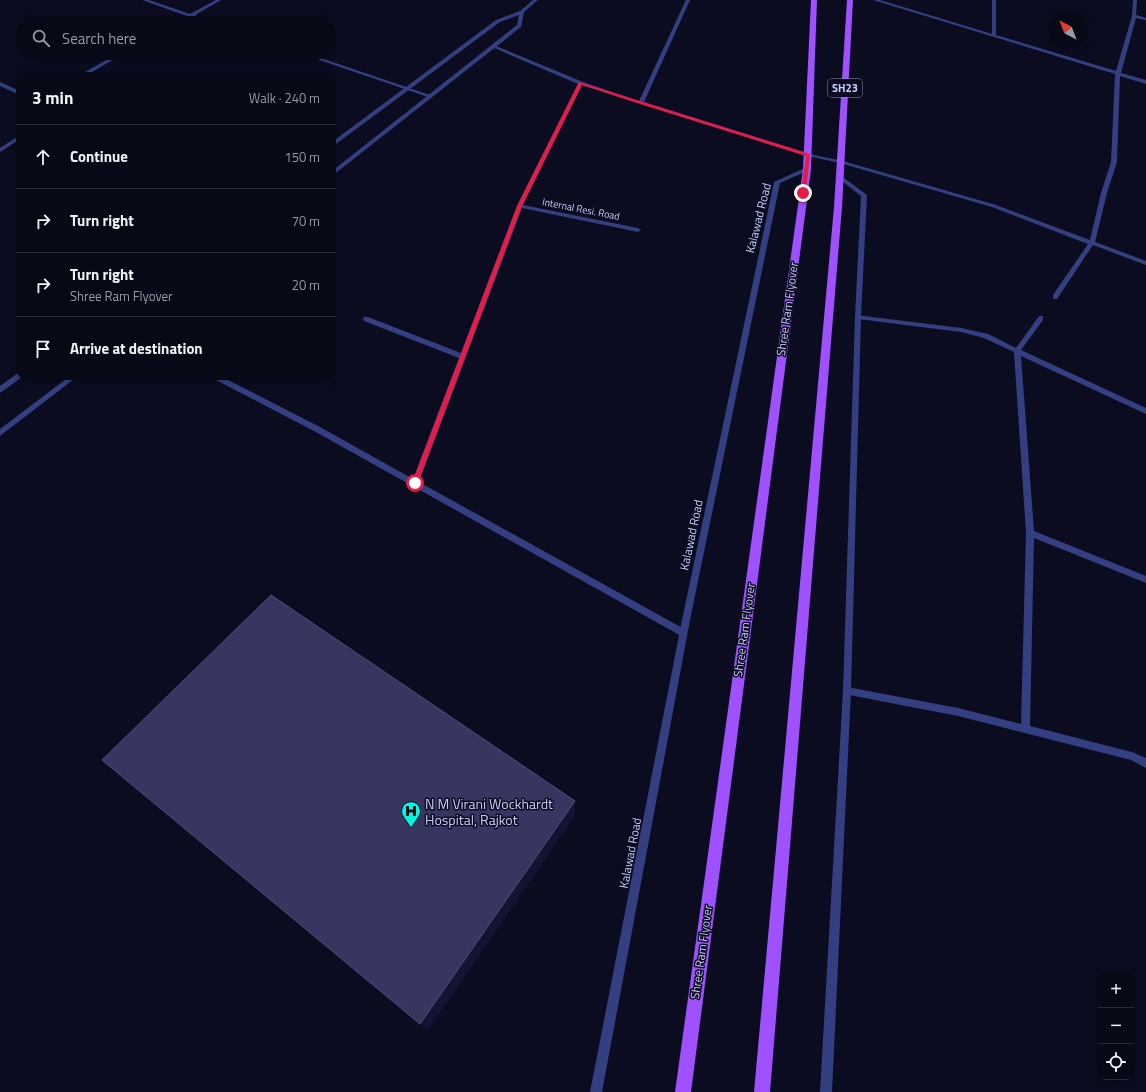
<!DOCTYPE html>
<html lang="en">
<head>
<meta charset="utf-8">
<style>
	:root { --surface:#080917; --page:#161724; --text:#f1f3f6; --muted:#989aa1; --line:#292a36 }
	body { margin:0; font-family:"Titillium Web",sans-serif; background:var(--page); color:var(--text) }
	.controls { position:absolute; right:12px; bottom:12px; display:grid; overflow:hidden; border-radius:8px; box-shadow:0 2px 6px #0003 }
	.controls button { width:36px; height:36px; display:grid; place-items:center; padding:0; border:0; border-bottom:1px solid var(--line); background:var(--surface); color:var(--text); font:20px sans-serif }
	.compass { position:absolute; left:1050px; top:12px; width:36px; height:36px; border-radius:50%; background:var(--surface); box-shadow:0 2px 6px #0003; rotate:318deg }
	.stop { position:absolute; width:12px; height:12px; margin:-9px; border:3px solid #e11d48; border-radius:50%; background:#fff }
	.stop.end { background:#e11d48; border-color:#fff; box-shadow:0 1px 4px #0008 }
	.list { margin:0; padding:0; list-style:none }
	h2 { display:flex; justify-content:space-between; align-items:center; height:52px; margin:0; padding:0 16px; font-size:17px }
	h2 small { font-size:13px; font-weight:400; color:var(--muted) }
	.list li { display:grid; grid-template-columns:26px 1fr auto; gap:12px; align-items:center; box-sizing:border-box; height:64px; padding:0 16px; border-top:1px solid var(--line) }
	.list b { display:block; font-size:15px; white-space:nowrap }
	.list p { margin:0; font-size:13px; white-space:nowrap; color:var(--muted) }
	.list em { font-size:13px; font-style:normal; color:var(--muted) }
	.icon { flex:none; width:22px; height:22px; fill:none; stroke:currentColor; stroke-width:2; stroke-linecap:round; stroke-linejoin:round }
	.map { position:relative; flex:none; width:1146px; height:1092px; overflow:hidden }
	.search { position:absolute; background:var(--surface); box-shadow:0 2px 6px #0003; left:16px; top:16px; width:320px; height:44px; display:flex; align-items:center; gap:10px; box-sizing:border-box; padding:0 14px; border-radius:22px; color:var(--muted); font-size:15px }
	.panel { position:absolute; background:var(--surface); box-shadow:0 2px 6px #0003; left:16px; top:72px; width:320px; height:308px; border-radius:12px }
	.map>svg:first-child { display:block }
	.lines { fill:none; stroke-linecap:round; stroke-linejoin:round }
	.minor { fill:#343f81; fill-rule:evenodd }
	.tertiary { fill:#343f81; fill-rule:evenodd }
	.primary { fill:#9f51ff; fill-rule:evenodd }
	.shaded-wall { fill:#131333 }
	.building { fill:#363661; stroke:#4d4e7a }
	.route { fill:#e11d48 }
	.labels { text-anchor:middle; dominant-baseline:central; stroke-width:3; stroke-linejoin:round; paint-order:stroke }
	.far-street-label { font-size:10px; fill:#cacdff; stroke:#0b0c1f }
	.shield { fill:#0b0c1f; stroke:#9193bc; stroke-width:1 }
	.shield-label { font-size:11px; font-weight:bold; fill:#cacdff }
	.street-label { font-size:12px; fill:#cacdff; stroke:#0b0c1f }
	.near-poi-label { font-size:14px; fill:#cacdff; stroke:#0b0c1f; text-anchor:start }
</style>
</head>
<body>
<div class="map">
<svg width="1146" height="1092" viewBox="0 0 1146 1092">
	<rect width="100%" height="100%" fill="#0b0c1f"/>
	<g class="lines">
		<!-- minor -->
		<path class="minor" d="M142 0H149L190 14 216 0H221L195 15 215 23H208L191 17 181 23H175L187 16Z
			M686 0H690L644 102 810 154 843 161 996 205 1090 240 1101 193 1111 162 1115 74 873 0H880L992 34V0H996V35L1116 71 1132 16 1133 0H1137L1136 15 1146 18V20L1136 18 1121 73 1146 80V84L1120 76 1117 162 1107 193 1095 242 1146 261V265L1093 245 1057 299H1053V295L1088 244 992 207 840 163 807 156 582 85 523 205 638 228 641 230 638 232 522 208 419 482 686 630 687 633 686 636 683 637 314 431 212 378 211 376H220L320 427 413 479 459 358 364 321 363 319 364 317H368L461 353 517 206 578 84 492 47 496 46 583 82 639 101Z
			M119 53H125L85 76H78Z
			M299 53H306L433 96 428 97Z
			M0 82 20 91V95L0 86Z
			M20 135V139L0 152V148Z
			M856 315 961 328 988 334 1016 348 1039 316H1043V320L1021 350 1146 408V414L1021 356 1034 531 1146 576V583L1034 538 1030 726 1132 752 1146 758V768L1131 760 958 716 844 694 843 691 844 688 847 687 958 708 1021 724 1026 533 1014 352 984 338 961 332 858 319H856Z"/>
		<!-- tertiary -->
		<path class="tertiary" d="M533 0H538L524 12 521 27 332 176V171L517 25 519 15 500 22 332 147V142L496 20 520 11Z
			M807 167 810 169 809 170 780 183 690 620 602 1092H590L682 620 774 182Z
			M840 175 867 195 861 317 851 691 832 1092H820L843 691 855 317 861 196 838 178V176Z
			M18 373H20V376L22 377 0 393V386Z
			M70 376H78L0 436V429Z"/>
		<!-- primary -->
		<path class="primary" d="M811 0H817L811 169 691 1092H675L803 169Z
			M847 0H853L842 207 770 1092H754L834 207Z"/>
	</g>
	<!-- shaded-wall -->
	<path class="shaded-wall" d="M575 801V816L428 1030 420 1024Z"/>
	<!-- building -->
	<path class="building" d="M271 595 575 801 420 1024 102 760Z"/>
	<!-- route -->
	<path class="route" d="M579 82 810 154 806 193 803 195 801 193 806 156 640 104 582 85 522 206 418 483 415 486 413 485 412 483 517 206Z"/>
	<!-- icons -->
	<defs>
		<g id="hospital-pin" transform="scale(1)"><path d="M0 17L-7.5 6A9.5 9.5 0 1 1 7.5 6Z" fill="#00f5e2" stroke="#0b0c1f"/><path d="M-5-5h3v3.5h4V-5h3V5h-3V1.5h-4V5h-3Z" fill="#111"/></g>
	</defs>
	<g fill-rule="evenodd">
		<use href="#hospital-pin" x="411" y="811"/>
	</g>
	<g class="labels">
		<!-- far-street labels -->
		<g class="far-street-label">
			<text transform="translate(581 209) rotate(11)">Internal Resi. Road</text>
		</g>
		<!-- shield labels -->
		<rect class="shield" x="828" y="79" width="34" height="18" rx="3"/>
		<g class="shield-label">
			<text x="845" y="88">SH23</text>
		</g>
		<!-- street labels -->
		<g class="street-label">
			<text transform="translate(758 218) rotate(-76)">Kalawad Road</text>
			<text transform="translate(787 309) rotate(-82)">Shree Ram Flyover</text>
			<text transform="translate(691 535) rotate(-78)">Kalawad Road</text>
			<text transform="translate(744 630) rotate(-82)">Shree Ram Flyover</text>
			<text transform="translate(630 853) rotate(-79)">Kalawad Road</text>
			<text transform="translate(701 952) rotate(-82)">Shree Ram Flyover</text>
		</g>
		<!-- near-poi labels -->
		<g class="near-poi-label">
			<text x="425" y="803">N M Virani Wockhardt<tspan x="425" dy="16">Hospital, Rajkot</tspan></text>
		</g>
	</g>
</svg>
<div class="controls">
<button>+</button>
<button>−</button>
<button><svg class="icon" aria-label="locate" viewBox="0 0 24 24"><circle cx="12" cy="12" r="6"/><path d="M12 2v4M12 18v4M2 12h4M18 12h4"/></svg></button>
</div>
<svg class="compass" viewBox="-18 -18 36 36"><path d="M0-13l5 13h-10z" fill="#e53935"/><path d="M0 13l5-13h-10z" fill="#989aa1"/></svg>
<div class="stop" style="left:415px;top:483px"></div>
<div class="stop end" style="left:803px;top:193px"></div>
<div class="search"><svg class="icon" aria-label="search" viewBox="0 0 24 24"><circle cx="10" cy="10" r="6"/><path d="M15 15l6 6"/></svg>Search here</div>
<section class="panel">
<h2>3 min<small>Walk · 240 m</small></h2>
<ul class="list">
<li><svg class="icon" aria-label="ahead" viewBox="0 0 24 24"><path d="M12 20V5M6 11l6-6 6 6"/></svg><div><b>Continue</b></div><em>150 m</em></li>
<li><svg class="icon" aria-label="right" viewBox="0 0 24 24"><path d="M7 20v-9h11M14 6l5 5-5 5"/></svg><div><b>Turn right</b></div><em>70 m</em></li>
<li><svg class="icon" aria-label="right" viewBox="0 0 24 24"><path d="M7 20v-9h11M14 6l5 5-5 5"/></svg><div><b>Turn right</b><p>Shree Ram Flyover</p></div><em>20 m</em></li>
<li><svg class="icon" aria-label="arrive" viewBox="0 0 24 24"><path d="M6 21V4h12l-3 4 3 4H6"/></svg><div><b>Arrive at destination</b></div></li>
</ul>
</section>
</div>
</body>
</html>
